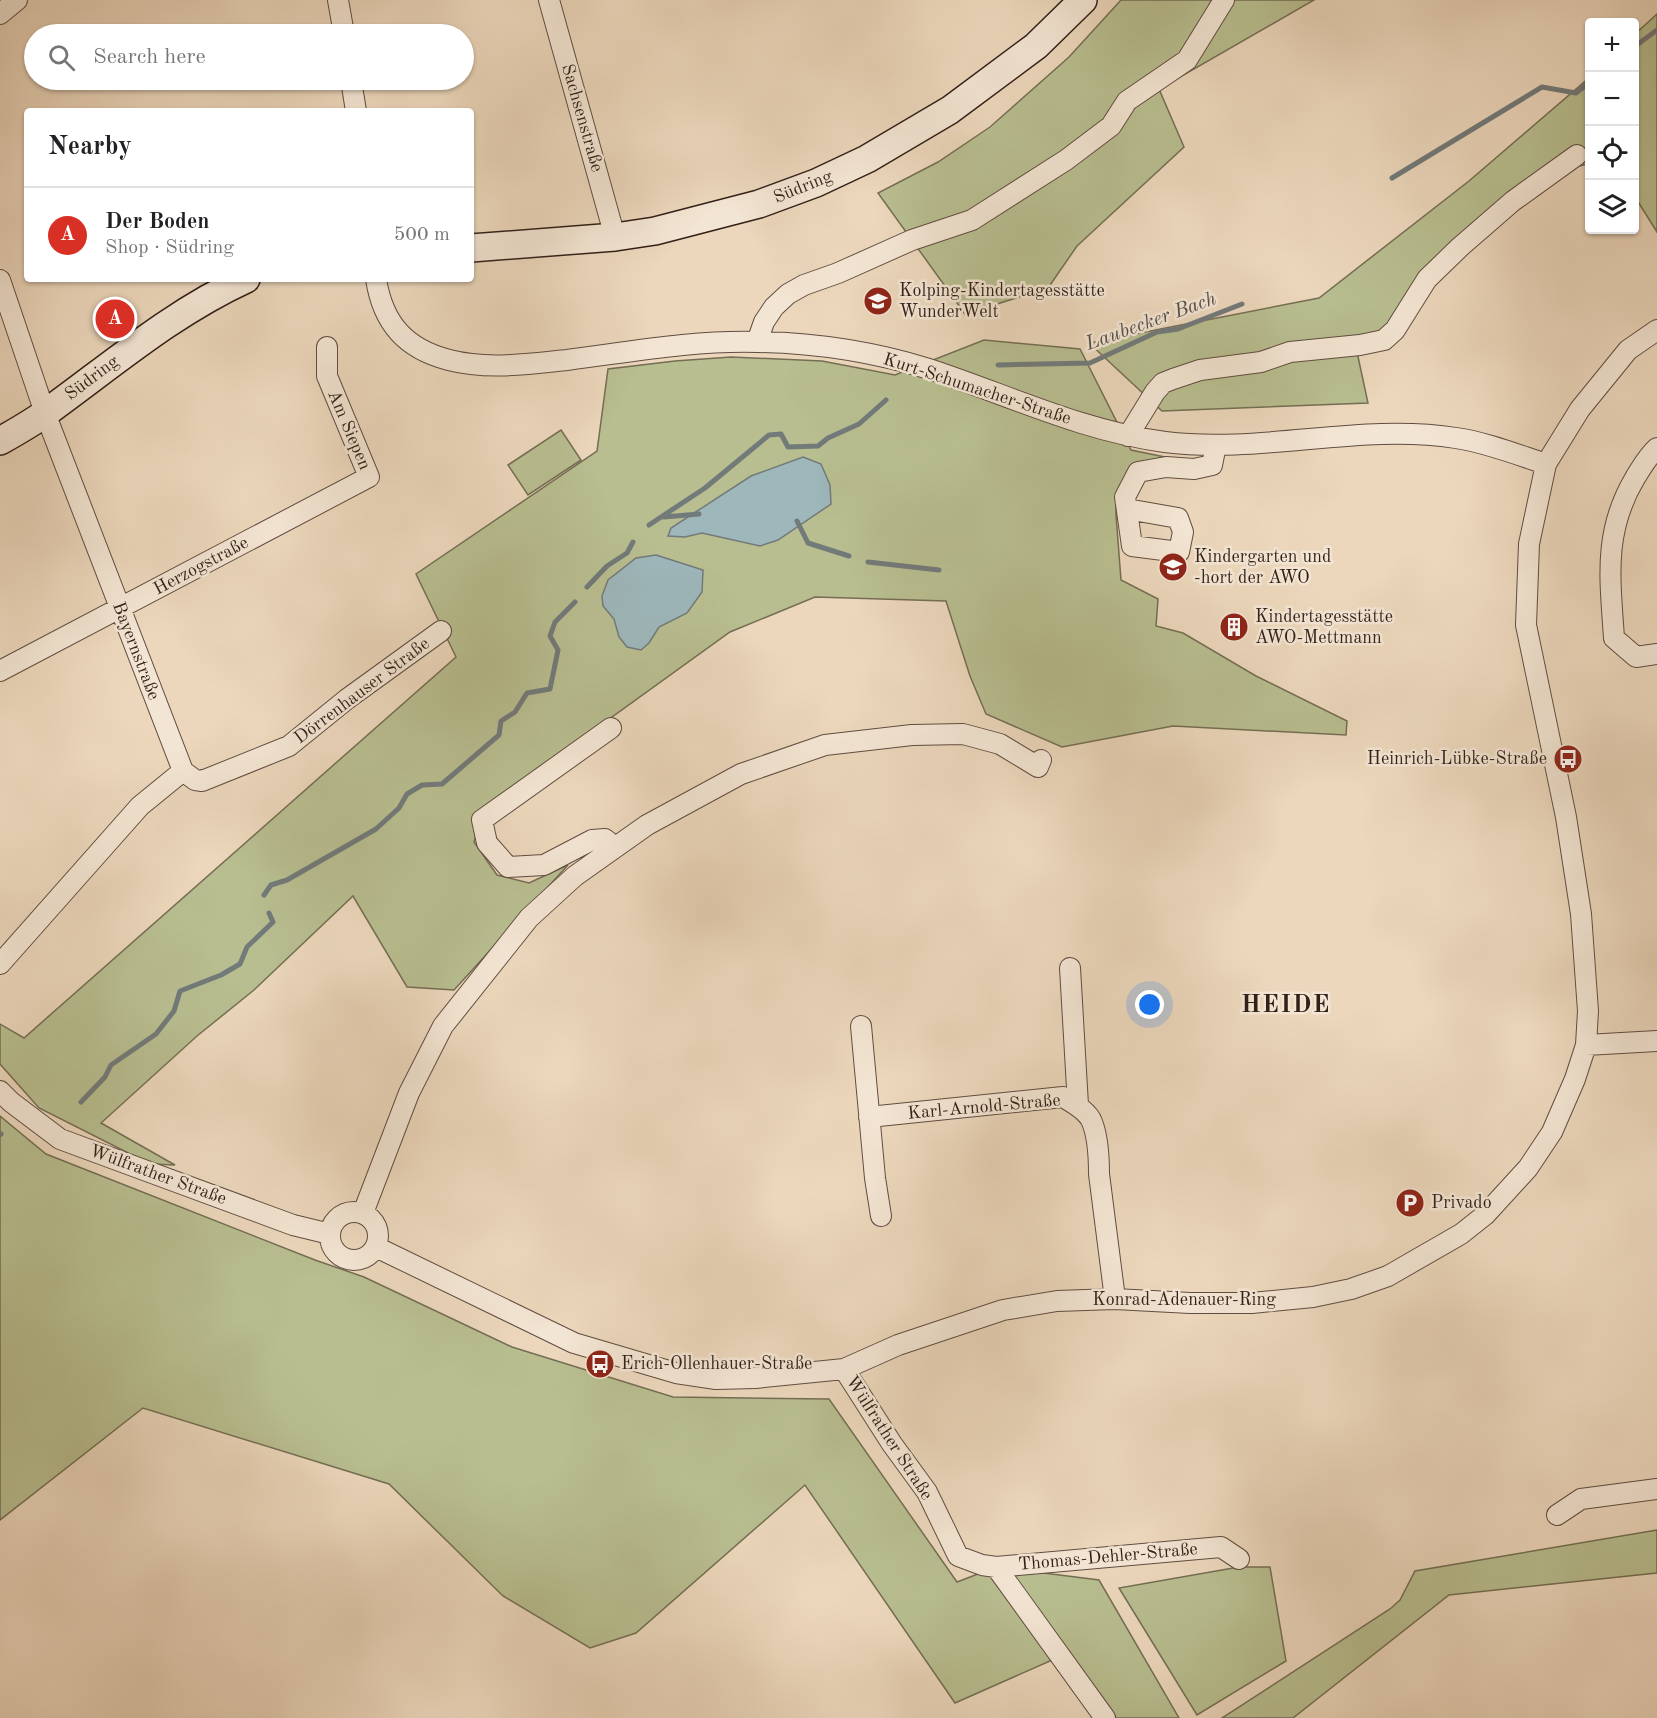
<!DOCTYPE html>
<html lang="en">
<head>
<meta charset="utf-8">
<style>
	:root { --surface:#fff; --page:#f6f6f6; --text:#202124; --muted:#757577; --line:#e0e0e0; --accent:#d93025 }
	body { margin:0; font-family:"Old Standard TT",serif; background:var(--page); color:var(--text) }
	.controls { position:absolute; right:18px; top:18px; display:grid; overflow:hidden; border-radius:6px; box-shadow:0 2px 4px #0004 }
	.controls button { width:54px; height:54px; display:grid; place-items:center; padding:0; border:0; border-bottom:2px solid var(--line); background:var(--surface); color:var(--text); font:30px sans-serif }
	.you { position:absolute; left:1150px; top:1005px; width:21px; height:21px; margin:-15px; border:4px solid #fff; border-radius:50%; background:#1a73e8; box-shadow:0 0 0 9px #1a73e833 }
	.badge { display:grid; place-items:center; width:39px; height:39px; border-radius:50%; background:var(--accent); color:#fff; font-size:20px; font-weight:700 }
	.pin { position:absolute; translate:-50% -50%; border:3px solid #fff; box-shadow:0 2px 6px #0006 }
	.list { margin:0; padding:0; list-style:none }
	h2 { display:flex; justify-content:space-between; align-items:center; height:78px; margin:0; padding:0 24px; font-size:26px }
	h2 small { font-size:20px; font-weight:400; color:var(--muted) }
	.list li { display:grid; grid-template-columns:39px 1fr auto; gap:18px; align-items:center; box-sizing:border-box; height:96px; padding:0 24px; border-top:2px solid var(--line) }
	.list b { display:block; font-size:22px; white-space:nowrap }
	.list p { margin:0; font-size:20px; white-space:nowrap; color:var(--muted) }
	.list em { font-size:20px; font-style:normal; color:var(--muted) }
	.icon { flex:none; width:33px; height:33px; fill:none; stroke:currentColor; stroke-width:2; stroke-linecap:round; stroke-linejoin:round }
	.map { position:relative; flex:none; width:1657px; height:1718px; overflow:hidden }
	.search { position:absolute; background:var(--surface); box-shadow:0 2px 4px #0004; left:24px; top:24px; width:450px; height:66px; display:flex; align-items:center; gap:15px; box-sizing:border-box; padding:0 21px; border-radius:33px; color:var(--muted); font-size:22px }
	.panel { position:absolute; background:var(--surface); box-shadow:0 2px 4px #0004; left:24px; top:108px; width:450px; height:174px; border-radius:6px }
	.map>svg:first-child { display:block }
	.green { fill:#b8be90; stroke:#746e54; stroke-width:1.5 }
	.water { fill:#9db7bb; stroke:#727a7a; stroke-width:1.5 }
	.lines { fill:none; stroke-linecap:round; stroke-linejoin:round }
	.stream { stroke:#727a7a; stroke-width:5 }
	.street-casing { stroke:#604d41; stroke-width:22 }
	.secondary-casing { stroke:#311f18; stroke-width:30 }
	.street { stroke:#f3e5d3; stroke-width:20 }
	.secondary { stroke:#f3e5d3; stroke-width:27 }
	.labels { text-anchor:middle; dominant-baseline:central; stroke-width:5; stroke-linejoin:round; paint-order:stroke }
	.street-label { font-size:18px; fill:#311f18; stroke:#f3e5d3 }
	.poi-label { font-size:18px; fill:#311f18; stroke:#f3e5d3; text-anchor:start }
	.water-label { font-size:20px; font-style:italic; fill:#514d49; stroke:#f3e5d3 }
	.district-label { font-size:24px; font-weight:bold; letter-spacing:1.5px; fill:#311f18; stroke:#f3e5d3 }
</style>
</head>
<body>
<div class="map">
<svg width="1657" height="1718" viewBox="0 0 1657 1718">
	<rect width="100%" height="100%" fill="#ecd7bc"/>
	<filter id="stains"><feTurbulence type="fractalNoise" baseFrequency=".00333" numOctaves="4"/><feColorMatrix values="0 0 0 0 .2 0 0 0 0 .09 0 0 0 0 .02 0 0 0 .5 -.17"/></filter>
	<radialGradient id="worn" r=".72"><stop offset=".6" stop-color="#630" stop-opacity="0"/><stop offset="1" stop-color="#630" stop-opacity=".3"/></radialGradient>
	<!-- green -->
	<path class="green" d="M1121 0H1314L1159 89 1184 147 1077 246 1048 288 965 314 878 193 938 162 990 127 1069 57Z
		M1657 14V232L1635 197 1634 35Z
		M1589 78V164L1561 170 1421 282 1388 333 1357 352 1368 403 1162 411 1089 343 1319 298 1469 181Z
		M984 340 1080 349 1131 450 1199 464 1136 467 1116 496V515L1121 580 1158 599 1156 626 1183 633 1256 676 1347 721 1346 735 1173 726 1062 747 986 714 970 676 946 601 815 597 730 632 483 810 474 842 497 875 529 883 568 865 454 990 407 987 353 896 254 990 197 1036 101 1123 175 1165 150 1164 39 1108 0 1064V1024L24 1038 456 657 416 574 597 451 608 369 675 361 731 357 822 361 895 375Z
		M561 430 581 460 528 495 508 465Z
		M0 1116 46 1154 315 1260 364 1277 512 1347 673 1397 829 1399 957 1582 996 1567 1099 1580 1179 1718H1116L1068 1653 955 1703 805 1485 636 1633 590 1648 503 1596 389 1484 143 1408 0 1520Z
		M1657 1530V1573L1449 1595 1293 1718H1222L1390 1609 1400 1600 1415 1571Z
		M1239 1567H1270L1286 1661 1197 1715 1119 1588Z"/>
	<!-- water -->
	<path class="water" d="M803 457 821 464 830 485 831 504 778 540 760 546 702 533 685 537 668 536 671 528 751 476Z
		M656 555 703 570 702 592 687 613 659 627 649 643 641 650 627 647 619 637 614 619 603 606 602 596 608 580 636 558Z"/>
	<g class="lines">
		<!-- stream -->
		<path class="stream" d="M1634 47 1657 30
			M1392 178 1542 87 1576 93 1590 82
			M998 365 1090 363 1157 332 1178 329 1242 304
			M664 517 699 514
			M797 521 808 543 849 556
			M649 525 705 488 769 435 781 434 788 447 818 446 828 438 859 424 886 400
			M868 562 939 570
			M587 587 607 566 627 553 633 542
			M264 895 271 885 287 880 376 829 399 808 407 794 422 785 442 784 499 735 501 721 515 712 527 693 550 689 558 650 550 636 555 622 575 602
			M81 1102 105 1077 111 1065 156 1034 174 1011 180 991 221 975 240 964 247 947 273 922 269 913
			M0 1135 1 1134"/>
		<!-- street casing -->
		<g class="street-casing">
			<path id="street" d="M338 0 344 34
				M549 0 615 237
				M0 14 17 0
				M351 80 356 111
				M376 279C383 324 406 349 449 360 487 370 528 364 567 360 630 352 694 340 758 342 815 343 874 352 929 369 1008 395 1082 431 1165 442 1262 454 1360 423 1456 438 1485 442 1518 455 1546 464
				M0 280 45 413 183 771 140 806 0 964
				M757 342 764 322 774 307 788 294 804 285 838 273 912 240 972 220 1066 160 1111 126 1127 101 1187 60 1224 0
				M1128 436 1155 392 1163 383 1173 379 1200 370 1261 362 1290 352 1360 345 1384 340 1395 330 1427 279 1460 247 1513 201 1577 155
				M1657 448C1647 457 1642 467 1635 478 1603 532 1610 578 1614 638L1636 657 1657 654
				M1127 509 1178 518 1183 532 1179 552 1132 546 1125 497 1138 472 1166 467 1194 469 1212 465 1216 445
				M0 671 369 477 327 376V347
				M611 728 482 820 487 843 508 867 544 865 592 840 605 839 615 847
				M183 771 195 780 202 781 289 746 347 699 441 631
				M1070 968 1078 1105
				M861 1026 875 1178 881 1216
				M1586 1045 1657 1041
				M0 1091 11 1102 60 1139 293 1225 330 1234
				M869 1117 1063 1097C1073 1103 1088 1111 1092 1122 1098 1137 1099 1158 1099 1174L1115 1299
				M330 1236a24 24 0 1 1 48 0a24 24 0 1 1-48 0Z
				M363 1213 409 1093 443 1026 529 918 575 876 647 825 741 774 825 745 912 735 963 734 1000 744 1038 767 1041 760
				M376 1247 574 1343 676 1373 716 1379 755 1378 844 1369 898 1345 1003 1310 1057 1301 1115 1299 1190 1303H1252L1313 1297 1351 1289 1388 1276 1461 1234 1485 1215 1528 1168 1552 1132 1575 1079 1586 1045 1588 1011 1581 914 1566 817 1526 625 1529 544 1546 464 1580 409 1628 350 1657 330
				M844 1369 892 1444 927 1492 958 1556 982 1565 996 1567 1221 1547 1239 1559
				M1557 1515 1581 1499 1657 1489
				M996 1567 1105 1718"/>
		</g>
		<!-- secondary casing -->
		<g class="secondary-casing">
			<path id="secondary" d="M471 248 615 237 655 231 759 204 816 183 867 159 950 110 1036 46 1083 0
				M0 441C16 432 32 423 47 412 112 365 172 313 246 279"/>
		</g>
		<!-- street -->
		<use href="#street" class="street"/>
		<!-- secondary -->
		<use href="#secondary" class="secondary"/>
	</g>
	<!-- icons -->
	<defs>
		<g id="school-disc" transform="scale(1.5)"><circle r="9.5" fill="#8f2418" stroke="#f3e5d3"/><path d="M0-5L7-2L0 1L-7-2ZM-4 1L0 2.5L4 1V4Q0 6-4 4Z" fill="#fff"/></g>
		<g id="building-disc" transform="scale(1.5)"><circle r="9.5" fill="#8f2418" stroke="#f3e5d3"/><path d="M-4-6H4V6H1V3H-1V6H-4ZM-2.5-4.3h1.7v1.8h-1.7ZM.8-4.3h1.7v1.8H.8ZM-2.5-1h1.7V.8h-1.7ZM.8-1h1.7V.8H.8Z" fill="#fff"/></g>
		<g id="bus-disc" transform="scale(1.5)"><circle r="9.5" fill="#8f2418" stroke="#f3e5d3"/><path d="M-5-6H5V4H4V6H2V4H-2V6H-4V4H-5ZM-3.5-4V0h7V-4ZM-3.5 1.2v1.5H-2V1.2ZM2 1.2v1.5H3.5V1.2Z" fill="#fff"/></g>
		<g id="parking-disc" transform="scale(1.5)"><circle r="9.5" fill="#8f2418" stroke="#f3e5d3"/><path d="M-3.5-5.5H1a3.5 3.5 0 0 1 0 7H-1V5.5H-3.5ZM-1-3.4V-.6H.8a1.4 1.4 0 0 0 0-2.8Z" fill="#fff"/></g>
	</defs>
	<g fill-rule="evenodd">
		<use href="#school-disc" x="878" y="301"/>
		<use href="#school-disc" x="1173" y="567"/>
		<use href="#building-disc" x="1234" y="627"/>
		<use href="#bus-disc" x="1568" y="759"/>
		<use href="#parking-disc" x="1410" y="1203"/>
		<use href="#bus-disc" x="600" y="1364"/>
	</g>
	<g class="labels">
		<!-- street labels -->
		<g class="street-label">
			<text transform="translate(582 118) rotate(74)">Sachsenstraße</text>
			<text transform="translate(803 187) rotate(-22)">Südring</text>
			<text transform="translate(92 378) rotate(-37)">Südring</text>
			<text transform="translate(977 389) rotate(18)">Kurt-Schumacher-Straße</text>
			<text transform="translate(349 430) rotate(67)">Am Siepen</text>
			<text transform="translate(201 566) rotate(-28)">Herzogstraße</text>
			<text transform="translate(136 651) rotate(69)">Bayernstraße</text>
			<text transform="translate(362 691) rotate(-37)">Dörrenhauser Straße</text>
			<text transform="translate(984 1107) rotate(-5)">Karl-Arnold-Straße</text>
			<text transform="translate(158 1175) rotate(20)">Wülfrather Straße</text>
			<text x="1184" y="1300">Konrad-Adenauer-Ring</text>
			<text transform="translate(889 1438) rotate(57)">Wülfrather Straße</text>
			<text transform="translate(1108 1557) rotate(-5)">Thomas-Dehler-Straße</text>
		</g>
		<!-- poi labels -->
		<g class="poi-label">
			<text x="899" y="291">Kolping-Kindertagesstätte<tspan x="899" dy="21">WunderWelt</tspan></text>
			<text x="1194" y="557">Kindergarten und<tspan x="1194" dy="21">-hort der AWO</tspan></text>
			<text x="1255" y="617">Kindertagesstätte<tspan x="1255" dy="21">AWO-Mettmann</tspan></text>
			<text x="1547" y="759" text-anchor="end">Heinrich-Lübke-Straße</text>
			<text x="1431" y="1203">Privado</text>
			<text x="621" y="1364">Erich-Ollenhauer-Straße</text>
		</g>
		<!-- water labels -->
		<g class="water-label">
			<text transform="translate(1151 322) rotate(-20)">Laubecker Bach</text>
		</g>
		<!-- district labels -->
		<g class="district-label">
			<text x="1286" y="1006">HEIDE</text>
		</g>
	</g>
	<rect width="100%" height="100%" filter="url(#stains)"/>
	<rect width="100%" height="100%" fill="url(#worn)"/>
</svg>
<div class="controls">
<button>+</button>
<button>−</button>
<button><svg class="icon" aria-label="locate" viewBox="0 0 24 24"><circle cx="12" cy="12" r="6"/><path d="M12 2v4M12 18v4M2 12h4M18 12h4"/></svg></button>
<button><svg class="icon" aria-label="layers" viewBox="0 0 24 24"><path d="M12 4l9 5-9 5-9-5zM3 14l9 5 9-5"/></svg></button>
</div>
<div class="you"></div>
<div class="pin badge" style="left:115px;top:319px">A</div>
<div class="search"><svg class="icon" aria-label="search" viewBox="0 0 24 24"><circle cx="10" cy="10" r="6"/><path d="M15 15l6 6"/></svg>Search here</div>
<section class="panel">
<h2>Nearby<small></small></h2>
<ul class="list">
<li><span class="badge">A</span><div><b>Der Boden</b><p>Shop · Südring</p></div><em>500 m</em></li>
</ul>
</section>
</div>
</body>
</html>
